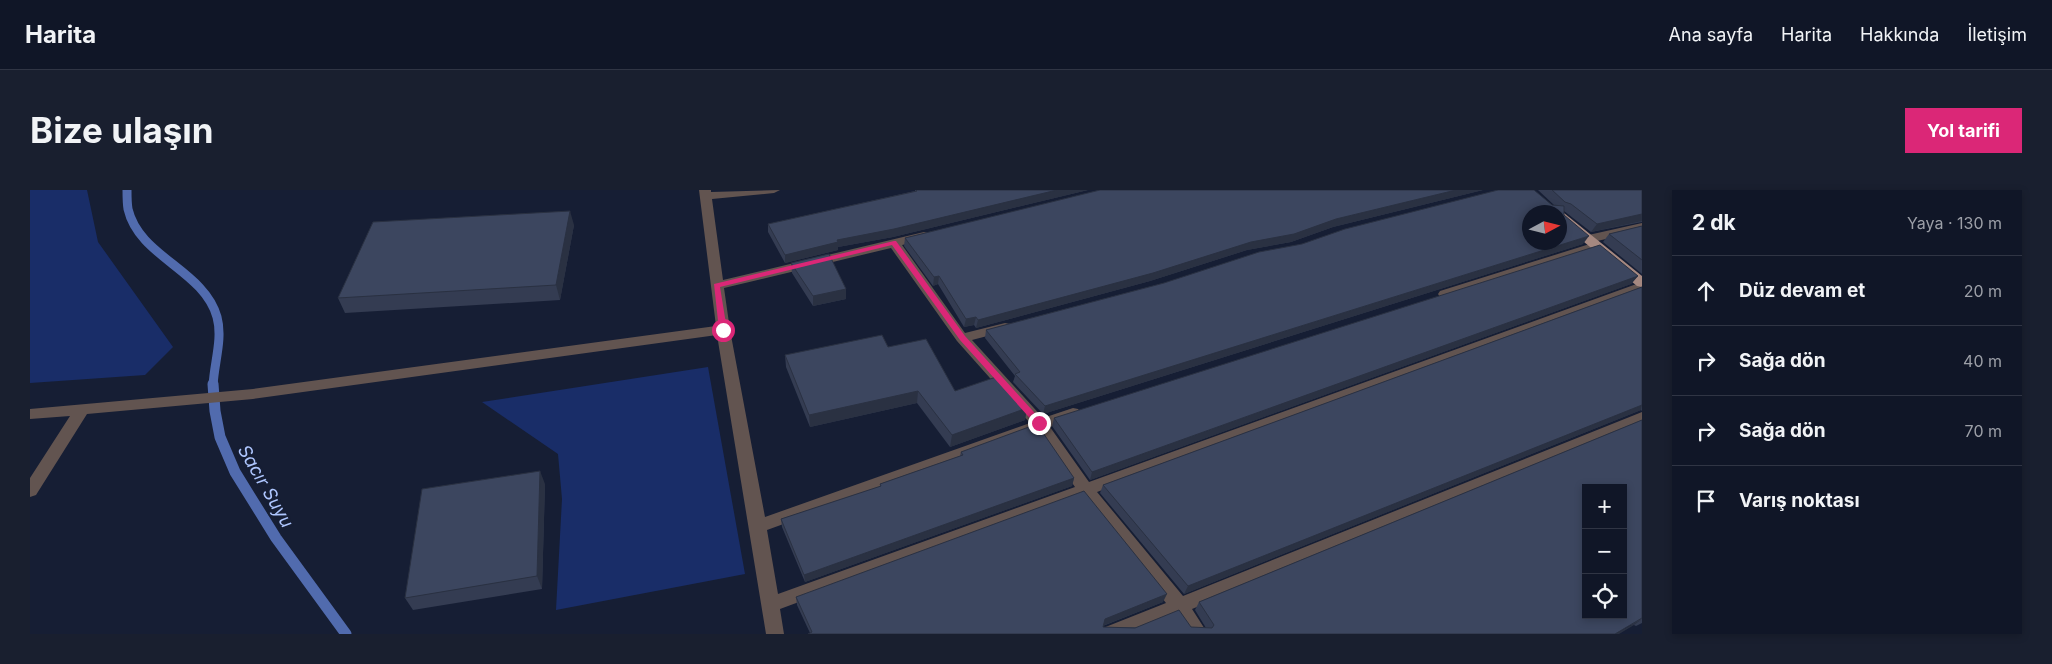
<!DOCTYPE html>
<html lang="tr">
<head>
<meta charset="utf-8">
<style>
	:root { --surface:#101627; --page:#191f2f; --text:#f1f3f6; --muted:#9c9fa7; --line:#303544; --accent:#db2777 }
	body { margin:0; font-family:Inter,sans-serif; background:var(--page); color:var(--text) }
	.controls { position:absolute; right:15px; bottom:15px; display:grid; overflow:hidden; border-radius:0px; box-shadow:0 2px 8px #0003 }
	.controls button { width:45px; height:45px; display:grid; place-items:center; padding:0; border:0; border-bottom:1px solid var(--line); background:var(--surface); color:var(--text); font:25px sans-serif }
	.compass { position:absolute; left:1492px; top:15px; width:45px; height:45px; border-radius:50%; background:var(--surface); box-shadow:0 2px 8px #0003; rotate:83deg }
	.stop { position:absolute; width:15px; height:15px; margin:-11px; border:4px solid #db2777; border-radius:50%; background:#fff }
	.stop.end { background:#db2777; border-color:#fff; box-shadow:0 1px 5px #0008 }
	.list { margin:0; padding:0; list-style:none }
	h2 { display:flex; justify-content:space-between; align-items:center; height:65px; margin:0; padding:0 20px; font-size:21px }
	h2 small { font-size:16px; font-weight:400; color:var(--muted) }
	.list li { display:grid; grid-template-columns:32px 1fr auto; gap:15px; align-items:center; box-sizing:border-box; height:70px; padding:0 20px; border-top:1px solid var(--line) }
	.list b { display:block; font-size:19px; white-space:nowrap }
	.list em { font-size:16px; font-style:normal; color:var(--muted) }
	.icon { flex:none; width:28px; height:28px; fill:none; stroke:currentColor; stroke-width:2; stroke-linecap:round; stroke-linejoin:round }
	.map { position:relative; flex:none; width:1612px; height:444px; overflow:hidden; border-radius:0px }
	header { display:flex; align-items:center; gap:30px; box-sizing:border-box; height:70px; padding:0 25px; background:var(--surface); border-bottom:1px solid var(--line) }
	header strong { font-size:24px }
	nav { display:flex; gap:28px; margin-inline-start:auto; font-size:18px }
	.intro { display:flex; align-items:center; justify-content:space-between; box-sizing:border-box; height:120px; padding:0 30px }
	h1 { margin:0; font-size:35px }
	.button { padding:12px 22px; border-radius:0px; background:var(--accent); color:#fff; font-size:18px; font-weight:700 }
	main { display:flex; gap:30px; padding:0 30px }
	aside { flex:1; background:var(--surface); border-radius:0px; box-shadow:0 2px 8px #0003 }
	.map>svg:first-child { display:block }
	.green { fill:#192d68 }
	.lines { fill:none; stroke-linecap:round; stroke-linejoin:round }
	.stream-far1 { stroke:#516bae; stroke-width:9 }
	.stream { stroke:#516bae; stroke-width:11 }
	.minor { fill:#625450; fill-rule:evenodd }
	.major { fill:#a58880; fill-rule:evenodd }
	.wall { fill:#343c52 }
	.shaded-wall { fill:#2a3142 }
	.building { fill:#3c465f; stroke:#2a3142; fill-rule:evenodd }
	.route { fill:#db2777 }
	.labels { text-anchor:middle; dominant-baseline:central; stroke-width:4.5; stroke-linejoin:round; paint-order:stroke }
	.water-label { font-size:18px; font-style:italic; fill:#aec6fe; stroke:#161e34 }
</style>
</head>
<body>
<header>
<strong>Harita</strong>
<nav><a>Ana sayfa</a><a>Harita</a><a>Hakkında</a><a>İletişim</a></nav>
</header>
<div class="intro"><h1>Bize ulaşın</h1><a class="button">Yol tarifi</a></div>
<main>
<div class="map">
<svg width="1612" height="444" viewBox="0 0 1612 444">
	<rect width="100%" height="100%" fill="#161e34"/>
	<!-- green -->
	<path class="green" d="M0 0H57L68 52 143 157 115 185 0 193Z
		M678 177 715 384 526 420 532 309 528 264 452 212Z"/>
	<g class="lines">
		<!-- stream-far1 -->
		<path class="stream-far1" d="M97 0C97 6 97 13 98 19 109 67 174 80 187 127 193 149 184 173 183 196"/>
		<!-- stream -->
		<path class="stream" d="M183 194 185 221 190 247 205 282 246 348 316 444"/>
		<!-- minor -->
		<path class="minor" d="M669 0H681V2L750 0 744 3 682 9 693 90 894 42 898 43 900 46 898 49 872 55 935 143 975 133 980 134 982 137 980 140 942 150 1013 228 1043 218 1048 219 1051 223 1048 227 1020 237 1059 292 1612 92V101L1067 302 1153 406 1612 222V233L1162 419 1178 444H1158L1146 425 1101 444H1071L1073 438 1136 413 1052 307 750 419 754 444H736L687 145 223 209 57 224 6 305 0 307V288L40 226 0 229V219L223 199 686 136ZM861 58 927 151 1000 233 735 327 700 140 694 98ZM1007 242 1045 297 748 404 737 340Z
			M1612 33V41L1558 53 1552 49 1554 46Z
			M1566 52 1572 56 1570 59 1420 107H1410L1408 104 1410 101Z"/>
		<!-- major -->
		<path class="major" d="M1530 22 1534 23 1612 86V97L1607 96 1530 32Z"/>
	</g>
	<!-- wall -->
	<path class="wall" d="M885 0H1058L863 47 808 57V60L755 73 738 42V34L885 1Z
		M1070 0H1453L1303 37 1261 52 1217 60 1120 91 946 138 944 135 934 137 908 94 903 96 874 56 875 48Z
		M1508 0H1612V32L1561 42 1534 21V25L1553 54 1013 224 983 192 985 186 955 148 956 140 1134 93 1272 54 1525 16Z
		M544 35 530 110 315 123 308 108Z
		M1612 36V84L1573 52 1579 44Z
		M761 73 816 99V109L783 116 762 83Z
		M1608 86 1601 94 1060 290 1022 236 1024 228Z
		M1612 97V221L1611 220 1154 404 1070 303 1073 295Z
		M858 157 925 201 997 218 995 230 920 257 887 213 780 237 756 177 755 165Z
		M1612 230V433L1606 436 1604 435 780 443 767 415 766 407 1133 412 1073 436V437L1176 438 1165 420 1169 412Z
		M931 262 1044 288 1042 296 775 392 752 337 751 329 850 297V294L930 266Z
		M515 294 512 399 383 420 375 408Z"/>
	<!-- shaded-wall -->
	<path class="shaded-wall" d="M1027 0H1058L863 47 808 57V60L755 73V65L807 50Z
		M1426 0H1453L1303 37 1261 52 1217 60 1120 91 946 138 948 130 1221 52 1306 29Z
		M540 21 544 35 530 110 526 95Z
		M1612 24V31L1561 42 1567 34Z
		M1559 46 1553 54 1013 224 1015 216Z
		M909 86 908 94 903 96 904 87Z
		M1608 86 1601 94 1060 290 1062 282Z
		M816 99V109L783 116V106Z
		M946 127 944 135 934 137 936 129Z
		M888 201 887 213 780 237 779 225Z
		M1612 215 1611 220 1154 404 1158 396Z
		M997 218 995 230 920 257 922 245Z
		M510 281 515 294 512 399 507 386Z
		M1044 288 1042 296 775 392 774 385Z
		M1137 404 1133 412 1072 436 1075 429Z
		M1612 429 1604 435 1589 444H1585Z"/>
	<!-- building -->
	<path class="building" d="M886 0H1027L864 39 807 50 808 52 755 65 738 34 887 1Z
		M1070 0H1426L1306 29 1264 44 1221 52 1123 83 948 130 946 127 936 129 909 86 904 87 875 48Z
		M1468 0H1504L1522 15 1534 16V25L1559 46 1015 216 985 184 990 182 956 140 1134 93 1229 62 1272 54 1315 39ZM1500 22H1530V52H1500Z
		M1522 0H1612V24L1567 34 1541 14 1535 12Z
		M540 21 526 95 308 108 343 32Z
		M1612 36V70L1579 44Z
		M1570 55 1608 86 1062 282 1024 228Z
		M799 64 816 99 783 106 761 73Z
		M1612 97V215L1158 396 1073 295Z
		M852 145 858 157 896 149 925 201 969 186 997 218 922 245 888 201 779 225 755 165Z
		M1612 230V428L1585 444H778L782 442 766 407 1054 301 1137 404 1075 429 1073 437 1105 438 1149 420 1161 437 1182 438 1184 435 1169 412ZM1556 298H1593V425H1556Z
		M1007 234 1044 288 774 385 751 329 851 296 850 294 933 265 931 262Z
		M510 281 507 386 375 408 392 299Z"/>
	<!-- route -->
	<path class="route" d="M864 51H866L935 146 1012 231V235H1006L930 150 862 55 690 97 697 140 693 142 689 140 684 94Z"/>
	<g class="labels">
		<!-- water labels -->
		<g class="water-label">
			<text transform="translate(236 296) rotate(60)">Sacır Suyu</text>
		</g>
	</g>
</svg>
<div class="controls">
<button>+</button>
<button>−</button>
<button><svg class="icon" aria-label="locate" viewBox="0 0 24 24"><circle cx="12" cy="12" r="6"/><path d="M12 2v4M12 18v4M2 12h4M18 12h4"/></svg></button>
</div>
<svg class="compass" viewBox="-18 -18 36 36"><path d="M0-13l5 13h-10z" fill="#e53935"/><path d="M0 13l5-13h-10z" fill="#9c9fa7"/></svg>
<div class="stop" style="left:693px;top:140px"></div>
<div class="stop end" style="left:1009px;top:233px"></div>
</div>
<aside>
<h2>2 dk<small>Yaya · 130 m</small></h2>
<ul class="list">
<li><svg class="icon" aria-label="ahead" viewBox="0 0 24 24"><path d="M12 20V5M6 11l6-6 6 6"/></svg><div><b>Düz devam et</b></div><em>20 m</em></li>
<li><svg class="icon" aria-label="right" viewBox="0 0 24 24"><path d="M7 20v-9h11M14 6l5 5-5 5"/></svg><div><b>Sağa dön</b></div><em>40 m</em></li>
<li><svg class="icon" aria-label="right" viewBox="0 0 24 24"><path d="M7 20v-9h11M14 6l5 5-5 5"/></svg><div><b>Sağa dön</b></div><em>70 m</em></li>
<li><svg class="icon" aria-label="arrive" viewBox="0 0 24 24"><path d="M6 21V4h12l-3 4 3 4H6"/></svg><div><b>Varış noktası</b></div></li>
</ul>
</aside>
</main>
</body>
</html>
